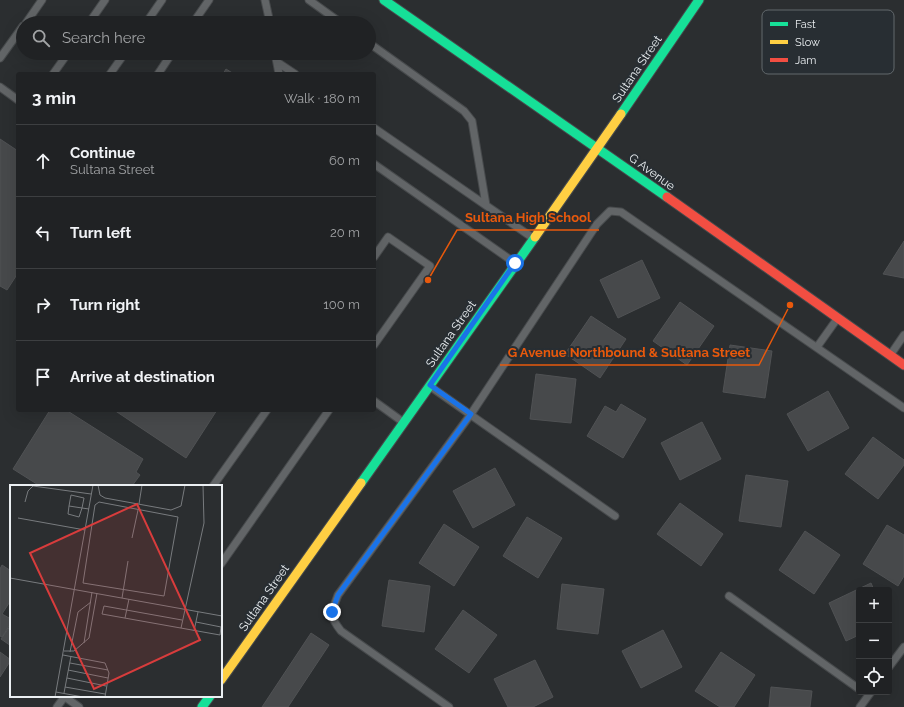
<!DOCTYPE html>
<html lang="en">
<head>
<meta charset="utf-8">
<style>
	:root { --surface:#202224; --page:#2d2f31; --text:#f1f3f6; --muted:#a2a4a6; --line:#3d3f41 }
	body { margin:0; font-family:Raleway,sans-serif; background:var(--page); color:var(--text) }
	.controls { position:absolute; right:12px; bottom:12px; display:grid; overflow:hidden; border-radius:4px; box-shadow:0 4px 16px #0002 }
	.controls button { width:36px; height:36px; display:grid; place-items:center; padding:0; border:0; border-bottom:1px solid var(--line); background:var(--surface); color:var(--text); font:20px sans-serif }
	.stop { position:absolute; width:12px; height:12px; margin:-9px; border:3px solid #1a73e8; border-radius:50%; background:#fff }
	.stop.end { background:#1a73e8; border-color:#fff; box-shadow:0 1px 4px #0008 }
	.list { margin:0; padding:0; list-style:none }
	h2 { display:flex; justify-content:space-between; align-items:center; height:52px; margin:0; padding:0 16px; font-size:17px }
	h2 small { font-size:13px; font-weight:400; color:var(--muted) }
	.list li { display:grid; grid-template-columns:26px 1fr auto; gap:12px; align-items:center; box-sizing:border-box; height:72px; padding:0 16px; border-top:1px solid var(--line) }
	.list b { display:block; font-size:15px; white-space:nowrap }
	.list p { margin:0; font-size:13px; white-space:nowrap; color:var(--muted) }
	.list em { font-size:13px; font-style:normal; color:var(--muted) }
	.icon { flex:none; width:22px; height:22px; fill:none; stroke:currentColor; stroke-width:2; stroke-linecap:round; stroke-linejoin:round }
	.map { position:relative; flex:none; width:904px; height:707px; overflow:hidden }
	.search { position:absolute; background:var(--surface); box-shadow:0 4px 16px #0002; left:16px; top:16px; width:360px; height:44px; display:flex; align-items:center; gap:10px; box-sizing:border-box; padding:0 14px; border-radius:22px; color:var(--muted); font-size:15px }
	.panel { position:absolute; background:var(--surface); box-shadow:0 4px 16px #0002; left:16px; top:72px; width:360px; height:340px; border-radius:4px }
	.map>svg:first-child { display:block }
	.building { fill:#47494b; stroke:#505254 }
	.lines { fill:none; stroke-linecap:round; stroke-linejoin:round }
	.lane-casing { stroke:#474a4c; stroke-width:9 }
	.fast-casing { stroke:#474a4c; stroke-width:11 }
	.slow-casing { stroke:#474a4c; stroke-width:11 }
	.jam-casing { stroke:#474a4c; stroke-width:11 }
	.lane { stroke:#626567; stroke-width:7 }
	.fast { stroke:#16e098; stroke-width:9 }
	.slow { stroke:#ffcf43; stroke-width:9 }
	.jam { stroke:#f24e42; stroke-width:9 }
	.route { stroke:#1a73e8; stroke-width:5 }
	.labels { text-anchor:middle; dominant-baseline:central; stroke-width:4; stroke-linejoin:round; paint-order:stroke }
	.street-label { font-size:12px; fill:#ebeff2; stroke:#282e33 }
	.inset-road { fill:none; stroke:#787b7e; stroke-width:1 }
	.view { fill:#d83c3c; fill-opacity:0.15; stroke:#d83c3c; stroke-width:2 }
	.inset-edge { fill:none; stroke:#ebeff2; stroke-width:2 }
	.key { fill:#282e33; stroke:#62686c; stroke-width:1 }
	.key-label { font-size:11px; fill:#ebeff2 }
	.leader { fill:none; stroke:#e8590c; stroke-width:1.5 }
	.callout-dot { fill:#e8590c; stroke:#282e33; stroke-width:1.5 }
	.callout-label { font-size:13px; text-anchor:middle; font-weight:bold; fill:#e8590c; stroke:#282e33; stroke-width:4; stroke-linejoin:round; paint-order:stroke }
</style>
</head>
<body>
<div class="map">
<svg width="904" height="707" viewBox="0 0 904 707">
	<rect width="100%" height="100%" fill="#2b2e30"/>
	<!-- building -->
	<path class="building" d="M226 69 234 74H223Z
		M0 139 18 151V273L7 290 0 286Z
		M904 241V278L883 274Z
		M642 260 660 298 618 318 600 280Z
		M680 302 714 326 687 365 653 341Z
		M591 316 626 339 600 378 565 354Z
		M730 345 772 351 765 398 723 392Z
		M536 374 576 379 571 423 530 419Z
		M828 391 849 428 808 451 787 414Z
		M621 404 646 419 623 458 587 436 605 406 616 412Z
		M50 410H66L143 459 136 472 140 475 132 486H40L13 469Z
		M114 410H217L186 458Z
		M702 422 721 459 680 480 661 443Z
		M873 437 904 460V465L878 499 845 474Z
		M495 468 515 505 473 528 453 491Z
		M746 475 788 481 781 527 739 521Z
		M680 503 723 534 701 566 657 534Z
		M527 517 562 538 538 578 503 556Z
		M444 524 479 547 454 586 419 563Z
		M887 525 904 535V576L898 586 863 564Z
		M805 531 840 555 814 594 779 570Z
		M2 565 11 571V600L2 614 11 619V623L2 637 0 636V569Z
		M389 580 430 586 424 632 382 626Z
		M871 583 874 590H859V635L846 641 829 603Z
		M562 584 604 589 598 634 557 629Z
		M463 610 497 635 469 673 435 649Z
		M11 625V646L1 639Z
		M663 630 682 667 641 688 622 651Z
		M311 633 329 645 288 707H262Z
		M0 652 11 660 0 677Z
		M721 652 755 675 734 707H720L695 691Z
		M535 660 553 697 533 707H508L494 679Z
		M771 687 812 691 810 707H769Z"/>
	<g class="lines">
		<!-- lane casing -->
		<g class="lane-casing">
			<path id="lane" d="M265 0 270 23
				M309 0 341 23
				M26 23 42 0
				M89 23 105 0
				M146 23 162 0
				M193 23 209 0
				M369 43 464 111 472 121 486 205
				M275 53 279 74
				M0 58 23 26
				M277 62 295 74
				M53 74 68 53
				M110 74 125 53
				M158 74 172 53
				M0 87 18 100
				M374 128 533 238
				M374 164 515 263
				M374 257 388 237 430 266 374 345
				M817 347 837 319
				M891 354 904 335
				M431 387 615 516
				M374 401 403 422
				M213 486 267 410
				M221 564 329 410
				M729 596 859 689
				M889 667 904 647
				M65 697 79 707
				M57 707 65 696
				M449 707 341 631C329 616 331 613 338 595L471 414 597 224 610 211 621 212 904 408
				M860 707 871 692"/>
		</g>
		<!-- fast casing -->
		<g class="fast-casing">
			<path id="fast" d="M384 0 667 197
				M621 114 699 0
				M361 483 535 237
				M202 707 210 696"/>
		</g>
		<!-- slow casing -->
		<g class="slow-casing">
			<path id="slow" d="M535 237 621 114
				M221 680 361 483"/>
		</g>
		<!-- jam casing -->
		<g class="jam-casing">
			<path id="jam" d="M667 197 904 365"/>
		</g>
		<!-- lane -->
		<use href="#lane" class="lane"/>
		<!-- fast -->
		<use href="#fast" class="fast"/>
		<!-- slow -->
		<use href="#slow" class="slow"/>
		<!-- jam -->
		<use href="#jam" class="jam"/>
	</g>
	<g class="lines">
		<!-- route -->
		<path class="route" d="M332 612 338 595 471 414 430 385 515 263"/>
	</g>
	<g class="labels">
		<!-- street labels -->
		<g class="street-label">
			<text transform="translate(637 69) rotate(-56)">Sultana Street</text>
			<text transform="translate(652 172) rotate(36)">G Avenue</text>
			<text transform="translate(451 334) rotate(-55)">Sultana Street</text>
			<text transform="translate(264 598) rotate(-55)">Sultana Street</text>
		</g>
	</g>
	<!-- overview -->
	<g transform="translate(10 485)">
		<rect width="212" height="212" fill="#2b2e30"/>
		<path class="inset-road" d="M88 0 90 10 95 13 161 25 171 21 175 0M15 17 18 6 23 1 81 9M89 17 168 32 154 111 73 98 85 20ZM129 19 132 0M59 21 61 10 74 13 72 23 69 32 58 29 59 21 72 23 79 24M8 33 75 45M122 53 128 25M0 93 212 131M112 113 118 76M115 133 119 114M172 135 94 121 92 129 210 150 211 142 186 137M171 143 194 38 193 0M184 146 188 127M74 158 82 107M54 166H64L79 153 87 108M60 167 68 127 81 117M53 170 95 178 99 188 95 212M60 178 98 185M58 185 98 193M57 193 96 201M55 202 95 209M46 207 73 212M54 208 61 171M45 212 83 0"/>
		<path class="view" d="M127 19 190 155 84 204 20 68Z"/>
		<rect width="212" height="212" class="inset-edge"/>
	</g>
	<!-- legend -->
	<rect x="762" y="10" width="132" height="64" rx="6" class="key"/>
	<rect x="770" y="22" width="18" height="4" fill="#16e098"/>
	<rect x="770" y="40" width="18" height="4" fill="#ffcf43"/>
	<rect x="770" y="58" width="18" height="4" fill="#f24e42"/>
	<g class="key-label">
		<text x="795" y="28">Fast</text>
		<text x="795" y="46">Slow</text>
		<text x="795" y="64">Jam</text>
	</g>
	<!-- callouts -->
	<path class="leader" d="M428 280L457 230H599M790 305L759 365H500"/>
	<g class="callout-dot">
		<circle cx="428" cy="280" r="4"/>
		<circle cx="790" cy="305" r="4"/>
	</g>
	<g class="callout-label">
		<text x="528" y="222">Sultana High School</text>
		<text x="629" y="357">G Avenue Northbound &amp; Sultana Street</text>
	</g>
</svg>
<div class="controls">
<button>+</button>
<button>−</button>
<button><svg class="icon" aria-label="locate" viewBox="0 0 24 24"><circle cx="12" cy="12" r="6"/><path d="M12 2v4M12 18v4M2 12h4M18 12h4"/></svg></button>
</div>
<div class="stop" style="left:515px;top:263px"></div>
<div class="stop end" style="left:332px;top:612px"></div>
<div class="search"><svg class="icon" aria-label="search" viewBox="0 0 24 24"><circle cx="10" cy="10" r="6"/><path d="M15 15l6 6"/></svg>Search here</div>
<section class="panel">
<h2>3 min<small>Walk · 180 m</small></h2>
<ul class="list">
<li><svg class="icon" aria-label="ahead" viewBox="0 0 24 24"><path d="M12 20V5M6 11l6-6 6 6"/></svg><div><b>Continue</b><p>Sultana Street</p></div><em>60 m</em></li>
<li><svg class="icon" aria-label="left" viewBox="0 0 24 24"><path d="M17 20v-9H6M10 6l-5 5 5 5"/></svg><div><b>Turn left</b></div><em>20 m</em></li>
<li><svg class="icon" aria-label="right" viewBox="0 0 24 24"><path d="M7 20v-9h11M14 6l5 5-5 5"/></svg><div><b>Turn right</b></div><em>100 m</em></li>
<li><svg class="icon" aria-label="arrive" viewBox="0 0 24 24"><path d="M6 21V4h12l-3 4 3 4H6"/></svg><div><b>Arrive at destination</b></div></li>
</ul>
</section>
</div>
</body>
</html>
